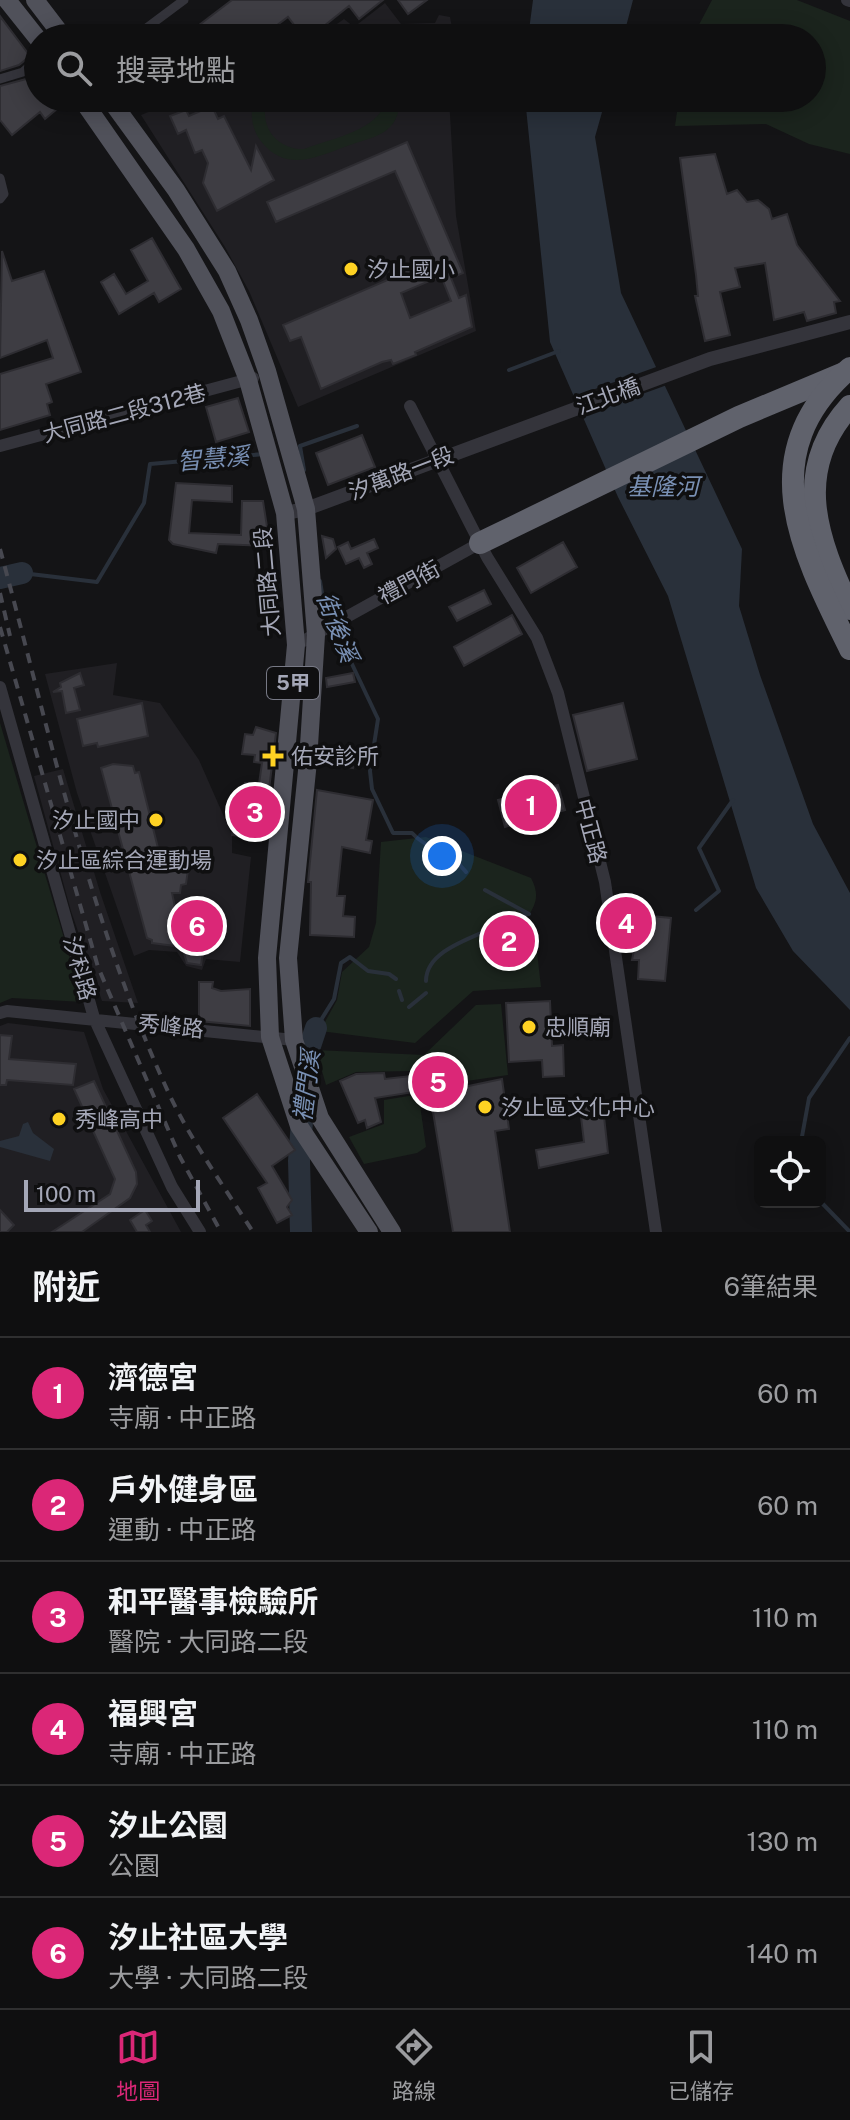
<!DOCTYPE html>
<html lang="zh-TW">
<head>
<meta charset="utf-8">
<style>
	:root { --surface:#0f0f10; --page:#1d1d1e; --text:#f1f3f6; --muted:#9b9c9f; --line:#2f2f30; --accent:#db2777 }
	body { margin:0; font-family:"Public Sans","Noto Sans TC",sans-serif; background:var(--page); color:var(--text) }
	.controls { position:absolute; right:24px; bottom:24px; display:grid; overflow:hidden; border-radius:12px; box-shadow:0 4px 20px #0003 }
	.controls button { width:72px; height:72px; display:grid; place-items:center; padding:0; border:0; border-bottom:2px solid var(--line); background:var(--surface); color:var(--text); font:40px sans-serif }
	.scale { position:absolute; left:24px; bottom:20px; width:176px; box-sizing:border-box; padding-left:8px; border:4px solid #a4a7b7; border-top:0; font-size:22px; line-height:28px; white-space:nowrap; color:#a4a7b7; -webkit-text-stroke:6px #0f0f10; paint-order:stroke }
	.you { position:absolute; left:442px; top:856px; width:28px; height:28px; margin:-20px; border:6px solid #fff; border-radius:50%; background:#1a73e8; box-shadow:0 0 0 12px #1a73e833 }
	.badge { display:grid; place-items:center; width:52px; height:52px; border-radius:50%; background:var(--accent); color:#fff; font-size:26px; font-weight:700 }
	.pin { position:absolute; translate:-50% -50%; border:4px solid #fff; box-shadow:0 2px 8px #0006 }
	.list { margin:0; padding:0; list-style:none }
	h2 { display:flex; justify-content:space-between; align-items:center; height:104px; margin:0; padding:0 32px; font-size:34px }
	h2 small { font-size:26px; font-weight:400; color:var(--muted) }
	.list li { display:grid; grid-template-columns:52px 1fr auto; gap:24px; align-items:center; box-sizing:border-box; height:112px; padding:0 32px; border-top:2px solid var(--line) }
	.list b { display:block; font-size:30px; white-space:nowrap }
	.list p { margin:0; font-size:26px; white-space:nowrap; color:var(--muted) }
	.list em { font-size:26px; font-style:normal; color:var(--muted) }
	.icon { flex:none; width:44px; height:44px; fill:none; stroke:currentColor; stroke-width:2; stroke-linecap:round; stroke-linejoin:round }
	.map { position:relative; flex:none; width:850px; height:1232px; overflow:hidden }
	.search { position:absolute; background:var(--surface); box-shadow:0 4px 20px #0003; left:24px; right:24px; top:24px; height:88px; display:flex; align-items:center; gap:20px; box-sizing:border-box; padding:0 28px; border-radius:44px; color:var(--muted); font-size:30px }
	.sheet { height:776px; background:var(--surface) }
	nav { display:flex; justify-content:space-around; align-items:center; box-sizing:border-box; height:112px; border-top:2px solid var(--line); background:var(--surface); font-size:22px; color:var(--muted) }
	nav a { display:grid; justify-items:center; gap:4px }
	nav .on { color:var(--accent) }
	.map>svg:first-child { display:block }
	.built { fill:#201f23 }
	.green { fill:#1b241d }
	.water { fill:#29303a }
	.pier { fill:#141416 }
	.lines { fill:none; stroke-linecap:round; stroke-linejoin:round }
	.stream { stroke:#29303a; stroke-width:4 }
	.river { stroke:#29303a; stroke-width:22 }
	.building { fill:#3e3d43; stroke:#2e2d32; stroke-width:2; fill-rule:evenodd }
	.pedestrian { stroke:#34343b; stroke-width:9 }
	.minor { stroke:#34343b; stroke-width:12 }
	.tertiary { stroke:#34343b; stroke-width:14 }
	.primary { stroke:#50515a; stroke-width:18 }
	.motorway { stroke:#60626c; stroke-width:22 }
	.rail { stroke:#474850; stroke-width:4; stroke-dasharray:10 8; stroke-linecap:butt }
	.motorway-bridge { stroke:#60626c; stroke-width:22 }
	.poi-dot { fill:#fed223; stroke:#0f0f10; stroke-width:3 }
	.labels { text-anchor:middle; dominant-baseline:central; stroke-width:7; stroke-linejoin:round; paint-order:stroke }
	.shield { fill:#0f0f10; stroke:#777985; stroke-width:2 }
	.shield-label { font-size:20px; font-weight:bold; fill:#a4a7b7 }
	.poi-label { font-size:22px; fill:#a4a7b7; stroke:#0f0f10; text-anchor:start }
	.street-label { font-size:22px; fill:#a4a7b7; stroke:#0f0f10 }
	.water-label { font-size:24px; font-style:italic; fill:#7990b4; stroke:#0f0f10 }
</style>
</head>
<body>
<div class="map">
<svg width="850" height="1232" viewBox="0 0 850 1232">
	<rect width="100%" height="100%" fill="#141416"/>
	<!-- built -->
	<path class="built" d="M385 3 401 24 435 23 439 15 450 17 454 38H317L344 19 354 27Z
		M183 98H449L456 216 476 331 298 407 249 291 225 247 141 115Z
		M117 663 113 695 160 703 199 760 232 835V853L251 857 240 962 206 959 202 970 186 966 177 952 149 950 134 956 77 793 45 674Z
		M63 769 100 892 138 1003 102 1001 71 911 34 776Z
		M8 1023 84 1032 103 1089 181 1232H0V1026Z"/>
	<!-- green -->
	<path class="green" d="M712 0H797L850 21V154L809 144 766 124 675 126 679 98H812V38H692Z
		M254 98H268C257 125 277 150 304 149 332 138 380 131 387 98H400C399 109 398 119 390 127 381 137 363 140 350 145 316 157 286 174 260 140 251 127 250 113 254 98Z
		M0 723 83 1002 12 998 0 1003Z
		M426 837 531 878C541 897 535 906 524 922L526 943 537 952 541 987 473 991 415 1043 320 1031 337 1000 342 972 369 947 376 923 381 842Z
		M501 1004 508 1075 432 1086 430 1093 419 1098 426 1147 417 1153 364 1164 349 1137 384 1124V1100L415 1095 412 1071 356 1072 326 1085 316 1050 424 1055 476 1005Z"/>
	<!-- water -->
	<path class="water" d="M533 0H633L623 38H528Z
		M525 98H606L595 137 621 293 742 549 739 606 760 675 813 824 850 893V1010L793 951 756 888 668 596 618 497 550 342Z
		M28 1122 33 1133 54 1149 50 1161 0 1147V1141L19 1136 23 1124Z"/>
	<!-- pier -->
	<path class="pier" d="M659 366 667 385 579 417 570 398Z"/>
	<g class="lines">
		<!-- stream -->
		<path class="stream" d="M509 370 559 351
			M300 446 304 470
			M300 446 357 426
			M22 573 97 582 144 503 150 464 264 454
			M320 581 324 605 378 719 370 771 372 789 393 833H412C428 851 451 852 466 872
			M485 890 529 914
			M696 910 719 891 699 848 733 800
			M508 920 527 914
			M426 981C426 950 473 938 497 926
			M399 991 402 1000
			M409 1007 426 993
			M316 1028 334 999 341 963 350 957 368 971 389 974 396 979
			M801 1142 809 1098 850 1038
			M820 1201 850 1232"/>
		<!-- river -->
		<path class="river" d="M0 578 22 573
			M301 1232 299 1161 307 1055 316 1028"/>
	</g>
	<!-- building -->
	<path class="building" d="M232 0H383L359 19 349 6 309 38H304L288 17 260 38H182Z
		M398 0H427L408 14Z
		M0 16 30 56 19 65 0 71Z
		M38 70V98L69 99 45 119 40 112 12 135 0 120V86L26 79Z
		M137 98H175L146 110Z
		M212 106 218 119 224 116 251 170 256 146 274 180 217 211 203 183 208 163 202 150 195 153 186 130 178 134 170 116 186 110 189 116Z
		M407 142 463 273 451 278 459 298 466 295 472 327 415 352 416 355 393 364 391 360 382 362 321 389 301 337 290 341 283 325 434 260 395 171 276 222 267 202ZM441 276 451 301 410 318 401 293Z
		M715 154 727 194 737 190 747 202 758 200 769 209 772 219 787 214 797 245 840 301 834 302 836 313 807 321 804 312 774 320 765 263 735 268 740 287 720 292 730 335 705 341 695 296H698L696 275 680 158Z
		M152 238 181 289 159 302 154 293 119 314 101 282 114 274 126 294 148 281 131 250Z
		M2 251 12 281 44 271 81 372 46 384 52 402 47 404 50 415 0 430V374L53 358 47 340 0 358Z
		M238 398 249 432 216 442 206 407Z
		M362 435 375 467 328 485 316 453Z
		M176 483 232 486V502L192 500 189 533 241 535 242 501H263L270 546 218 544 216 553 173 544 169 540Z
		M322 536 333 539 336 549 326 558Z
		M374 539 378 548 367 553 372 564 364 568 359 558 346 564 338 547 348 542 351 549Z
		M563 542 577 567 531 593 517 568Z
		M484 590 491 604 457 621 449 607Z
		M512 615 522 634 464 666 454 647Z
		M80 673 84 685 74 688 80 710 66 713 62 691 53 692 61 687 60 683Z
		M353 673 355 682 327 687 326 678Z
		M142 703 148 736 98 747 97 743 83 746 77 719Z
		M623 703 637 759 587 771 573 715Z
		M256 727 276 733 263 838 232 835 236 801 242 802 245 783 259 784 262 763 254 762 255 755 242 754 245 734 253 735Z
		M322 748 357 755 353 768 320 761Z
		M113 764 133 766 135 773 139 772 162 864 175 862 177 868 188 870 186 884 181 885 180 893H172L176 912 194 915 201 900 211 905 208 954 203 953 201 965 187 963 182 947 152 943V940L147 938 101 768Z
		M558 785 565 810 505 827 498 800Z
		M317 790 373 800 366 840 372 841 370 853 342 847 337 896H345L343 916 355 917 354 937 310 935 311 882H308Z
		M641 915 671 918 665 981 638 979 639 960H632Z
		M199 982H213L212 988 221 991 250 989V1026L199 1021Z
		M550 1001 552 1046 563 1045 564 1076 543 1077 542 1060 509 1062 506 1003Z
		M0 1035 12 1036 9 1059 76 1064 73 1085 7 1080 6 1085H0Z
		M384 1073 385 1079 411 1076 414 1092 375 1098 381 1122 367 1128 365 1120 358 1123 340 1081 356 1074Z
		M502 1079 509 1129 495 1131 510 1232H453L430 1094Z
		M94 1081 136 1172 137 1184 130 1198 82 1232H52L110 1194 115 1179 74 1089Z
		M257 1094 295 1150 272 1166 292 1200 287 1207 292 1215 277 1223 258 1188 267 1183 223 1118Z
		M602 1098 608 1153 539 1168 536 1150 584 1142 579 1100Z
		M0 1210 14 1225 7 1232H0Z
		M145 1210 152 1221 146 1225 150 1232H137L130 1220Z"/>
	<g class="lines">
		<!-- pedestrian -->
		<path class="pedestrian" d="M133 38 184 0
			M0 79 23 72 38 59
			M0 178 4 194 0 199"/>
		<!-- minor -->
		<path class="minor" d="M847 0 850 1
			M410 406 487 557 537 638 558 693 605 882 656 1232
			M0 446 253 378
			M296 645 480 543
			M0 687 94 1018 172 1187 200 1232
			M0 1013 7 1011 294 1040"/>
		<!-- tertiary -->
		<path class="tertiary" d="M285 513 306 509 710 359 850 322"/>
		<!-- primary -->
		<path class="primary" d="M7 0 38 39
			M35 0 64 38
			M81 98 186 249 221 311 248 380 285 513 296 645 267 958 270 1037 299 1126 369 1232
			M109 98 176 190 227 271 249 320 267 371 306 509 316 635 308 761 288 958 294 1040 320 1118 392 1232"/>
		<!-- motorway -->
		<path class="motorway" d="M850 406C791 471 817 539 850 609
			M480 543 739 417 849 371"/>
		<!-- rail -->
		<path class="rail" d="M0 549C50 733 90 925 171 1098 194 1145 225 1188 253 1232
			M0 593 10 636
			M0 627 98 967 180 1157 221 1232"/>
		<!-- motorway-bridge -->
		<path class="motorway-bridge" d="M850 368C750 454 802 552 850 649"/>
	</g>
	<!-- markers -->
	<g class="poi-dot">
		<circle cx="351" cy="269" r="8"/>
		<path d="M269 744h8v8h8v8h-8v8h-8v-8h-8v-8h8z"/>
		<circle cx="156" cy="820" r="8"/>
		<circle cx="20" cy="860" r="8"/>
		<circle cx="529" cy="1027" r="8"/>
		<circle cx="485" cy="1107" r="8"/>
		<circle cx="59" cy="1119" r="8"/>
	</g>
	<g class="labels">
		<!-- shield labels -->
		<rect class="shield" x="267" y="667" width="52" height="32" rx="6"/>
		<g class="shield-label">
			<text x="293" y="683">5甲</text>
		</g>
		<!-- poi labels -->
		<g class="poi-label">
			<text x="367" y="269">汐止國小</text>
			<text x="291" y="756">佑安診所</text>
			<text x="140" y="820" text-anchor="end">汐止國中</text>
			<text x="36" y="860">汐止區綜合運動場</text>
			<text x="545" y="1027">忠順廟</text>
			<text x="501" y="1107">汐止區文化中心</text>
			<text x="75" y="1119">秀峰高中</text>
		</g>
		<!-- street labels -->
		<g class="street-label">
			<text transform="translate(608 396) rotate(-20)">江北橋</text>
			<text transform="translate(124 413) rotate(-15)">大同路二段312巷</text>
			<text transform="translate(401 473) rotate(-21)">汐萬路一段</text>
			<text transform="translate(267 582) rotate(-95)">大同路二段</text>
			<text transform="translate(409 582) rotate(-28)">禮門街</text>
			<text transform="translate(591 831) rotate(75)">中正路</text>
			<text transform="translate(80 968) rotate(74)">汐科路</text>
			<text transform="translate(171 1026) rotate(6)">秀峰路</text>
		</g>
		<!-- water labels -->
		<g class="water-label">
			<text transform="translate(213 458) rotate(-5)">智慧溪</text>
			<text x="663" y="486">基隆河</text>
			<text transform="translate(338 627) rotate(69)">街後溪</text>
			<text transform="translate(306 1086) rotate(-83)">禮門溪</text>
		</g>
	</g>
</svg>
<div class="controls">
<button><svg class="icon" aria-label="locate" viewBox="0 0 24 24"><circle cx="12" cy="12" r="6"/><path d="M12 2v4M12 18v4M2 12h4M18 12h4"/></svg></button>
</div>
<div class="scale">100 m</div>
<div class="you"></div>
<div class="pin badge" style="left:531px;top:805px">1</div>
<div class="pin badge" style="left:509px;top:941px">2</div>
<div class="pin badge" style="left:255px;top:812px">3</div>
<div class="pin badge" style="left:626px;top:923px">4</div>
<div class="pin badge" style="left:438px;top:1082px">5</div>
<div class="pin badge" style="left:197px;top:926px">6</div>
<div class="search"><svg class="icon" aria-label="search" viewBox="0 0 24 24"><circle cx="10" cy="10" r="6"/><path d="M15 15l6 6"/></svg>搜尋地點</div>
</div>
<section class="sheet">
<h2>附近<small>6筆結果</small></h2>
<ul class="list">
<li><span class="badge">1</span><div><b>濟德宮</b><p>寺廟 · 中正路</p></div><em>60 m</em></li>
<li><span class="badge">2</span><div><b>戶外健身區</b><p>運動 · 中正路</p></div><em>60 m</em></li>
<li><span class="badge">3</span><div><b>和平醫事檢驗所</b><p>醫院 · 大同路二段</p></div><em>110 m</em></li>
<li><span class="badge">4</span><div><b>福興宮</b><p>寺廟 · 中正路</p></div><em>110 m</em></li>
<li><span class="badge">5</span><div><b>汐止公園</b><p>公園</p></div><em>130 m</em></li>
<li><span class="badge">6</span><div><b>汐止社區大學</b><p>大學 · 大同路二段</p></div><em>140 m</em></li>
</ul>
</section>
<nav>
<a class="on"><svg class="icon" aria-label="map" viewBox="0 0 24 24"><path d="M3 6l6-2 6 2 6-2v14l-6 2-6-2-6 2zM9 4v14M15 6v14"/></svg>地圖</a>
<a><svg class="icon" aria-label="directions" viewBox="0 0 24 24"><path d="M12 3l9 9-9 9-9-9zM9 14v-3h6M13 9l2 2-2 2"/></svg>路線</a>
<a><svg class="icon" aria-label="saved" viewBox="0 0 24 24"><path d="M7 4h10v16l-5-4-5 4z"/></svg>已儲存</a>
</nav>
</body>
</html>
